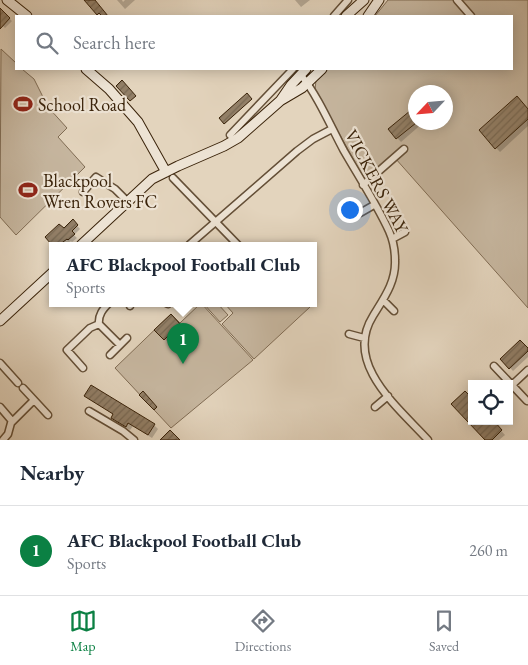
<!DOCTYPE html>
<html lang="en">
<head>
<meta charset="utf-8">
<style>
	:root { --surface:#fff; --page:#f2f2f3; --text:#1f2937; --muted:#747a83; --line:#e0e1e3; --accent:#0b8043 }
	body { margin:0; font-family:"EB Garamond",serif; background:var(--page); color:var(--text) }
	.controls { position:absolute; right:15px; bottom:15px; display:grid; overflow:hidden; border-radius:0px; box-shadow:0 2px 12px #0003 }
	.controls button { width:45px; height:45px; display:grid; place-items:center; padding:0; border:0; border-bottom:1px solid var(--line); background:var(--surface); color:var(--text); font:25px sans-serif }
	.compass { position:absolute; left:408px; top:85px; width:45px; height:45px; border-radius:50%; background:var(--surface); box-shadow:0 2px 12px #0003; rotate:244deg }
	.you { position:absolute; left:349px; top:209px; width:18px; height:18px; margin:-12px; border:4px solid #fff; border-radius:50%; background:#1a73e8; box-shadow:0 0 0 8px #1a73e833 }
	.badge { display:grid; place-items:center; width:32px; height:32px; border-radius:50%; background:var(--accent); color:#fff; font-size:16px; font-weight:700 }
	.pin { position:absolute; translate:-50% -41px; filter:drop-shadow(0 1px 2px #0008) }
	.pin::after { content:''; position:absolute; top:26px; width:18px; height:15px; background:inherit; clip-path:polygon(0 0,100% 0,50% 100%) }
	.popup { position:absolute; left:49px; top:242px; width:268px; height:65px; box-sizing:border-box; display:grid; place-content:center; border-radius:0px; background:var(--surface); filter:drop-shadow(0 1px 4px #0005); font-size:16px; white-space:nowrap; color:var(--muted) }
	.popup b { font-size:19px; color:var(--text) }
	.popup::after { content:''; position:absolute; left:50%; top:100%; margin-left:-10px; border:10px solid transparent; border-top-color:var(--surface) }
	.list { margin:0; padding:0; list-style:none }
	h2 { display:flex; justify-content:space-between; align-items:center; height:65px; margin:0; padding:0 20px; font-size:21px }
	h2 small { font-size:16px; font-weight:400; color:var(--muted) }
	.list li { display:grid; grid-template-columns:32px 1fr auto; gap:15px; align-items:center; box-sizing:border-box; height:90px; padding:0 20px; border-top:1px solid var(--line) }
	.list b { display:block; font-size:19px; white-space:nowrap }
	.list p { margin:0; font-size:16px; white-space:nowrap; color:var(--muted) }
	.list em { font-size:16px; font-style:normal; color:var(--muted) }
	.icon { flex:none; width:28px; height:28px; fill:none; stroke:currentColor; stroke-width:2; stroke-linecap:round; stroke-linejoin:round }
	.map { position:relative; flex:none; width:528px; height:440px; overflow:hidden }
	.search { position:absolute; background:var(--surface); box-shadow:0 2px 12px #0003; left:15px; right:15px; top:15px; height:55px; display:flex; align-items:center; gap:12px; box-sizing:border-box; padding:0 18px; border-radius:0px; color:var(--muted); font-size:19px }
	.sheet { height:155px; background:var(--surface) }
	nav { display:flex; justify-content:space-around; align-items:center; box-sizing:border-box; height:70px; border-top:1px solid var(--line); background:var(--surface); font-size:14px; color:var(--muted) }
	nav a { display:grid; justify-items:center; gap:2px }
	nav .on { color:var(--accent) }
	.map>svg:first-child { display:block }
	.park { fill:#c6b69f; stroke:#806c54; fill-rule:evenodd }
	.shadow { fill:#0003 }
	.building { fill:url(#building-hatch); stroke:#3a230a }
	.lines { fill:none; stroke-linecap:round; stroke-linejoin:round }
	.street-casing { stroke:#644f37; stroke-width:9 }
	.secondary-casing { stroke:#3a230a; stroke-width:11 }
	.street { stroke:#ede3d4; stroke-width:6 }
	.secondary { stroke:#ede3d4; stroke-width:9 }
	.labels { text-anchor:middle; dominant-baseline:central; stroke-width:4.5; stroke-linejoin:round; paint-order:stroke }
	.poi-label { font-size:18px; fill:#3a230a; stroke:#ede3d4; text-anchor:start }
	.street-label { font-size:18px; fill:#3a230a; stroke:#ede3d4 }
</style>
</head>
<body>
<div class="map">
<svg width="528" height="440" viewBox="0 0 528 440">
	<defs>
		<pattern id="building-hatch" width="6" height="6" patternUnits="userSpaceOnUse" patternTransform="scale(1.25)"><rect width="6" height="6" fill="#927f67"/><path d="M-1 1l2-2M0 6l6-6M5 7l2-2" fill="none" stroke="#786853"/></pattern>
	</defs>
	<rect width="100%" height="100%" fill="#e3d4bd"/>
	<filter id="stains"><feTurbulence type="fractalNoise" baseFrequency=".004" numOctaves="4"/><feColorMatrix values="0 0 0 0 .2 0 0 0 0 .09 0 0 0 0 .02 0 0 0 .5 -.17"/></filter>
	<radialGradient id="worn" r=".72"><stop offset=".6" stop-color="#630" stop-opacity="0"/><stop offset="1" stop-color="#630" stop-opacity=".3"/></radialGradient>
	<!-- park -->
	<path class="park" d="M388 0H528V308L395 158 366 182 315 90 316 80 327 69H512V16H375ZM416 92H446V122H416Z
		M1 49 16 63V69H22L34 79 48 107 67 128 58 137 85 167 16 235 0 217Z
		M201 303 253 360 171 428 115 368 171 314 180 323Z
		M203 303H217L228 315 220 322Z
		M224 303H305L310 307 254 359 222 324 233 313Z"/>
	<!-- shadow -->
	<path class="shadow" d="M117 0H122L123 2 125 0H135L125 9Z
		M295 0H310L301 7Z
		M0 10 12 21 5 28 3 26 0 29Z
		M438 89 441 92H434Z
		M247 95 251 100 225 124 221 119Z
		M528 110V126L500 152 480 131Z
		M416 122H424L401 142 390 130Z
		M73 221 80 229 74 235 77 238 72 242 71 241 65 245H54L46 237 64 230Z
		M171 316 181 327 167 341 156 330Z
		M528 350V357L513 371 502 359Z
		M86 396 154 425 158 429 152 438 133 426 130 430 116 422 112 418 114 415Z
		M472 421H492L505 435 499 440H487Z"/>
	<!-- building -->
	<path class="building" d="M84 0H95L108 16H102L99 13 97 15Z
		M0 8 10 18 0 29Z
		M122 80 136 96 130 101 116 86Z
		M247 93 252 99 224 124 219 118Z
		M517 96 528 109V119L495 149 479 130Z
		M416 106V123L396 139 388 129Z
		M73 219 78 225 72 231 75 234 68 240 67 239 59 245 51 244 45 237 59 224 64 228Z
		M171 314 180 324 164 340 154 330Z
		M520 340 528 348V351L509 369 500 359Z
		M91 385 155 424 148 435 128 423 126 427 111 418 113 414 84 396Z
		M143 391 157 407 154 410 139 395Z
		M465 391 472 398V421H494L502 430 492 440H485L451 404Z
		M170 430 180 440H160Z"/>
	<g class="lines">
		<!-- street casing -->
		<g class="street-casing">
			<path id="street" d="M457 0 471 16
				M334 16 348 0
				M301 75C319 98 330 125 344 151 359 177 376 203 389 231 393 240 395 250 395 260 396 282 384 298 373 316 343 364 399 408 428 440
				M230 135 293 69
				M173 178 238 245
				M363 185 404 149
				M83 192 96 177 115 189 127 201
				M360 213 374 205
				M392 239 405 232
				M189 245 297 151 313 139 332 129
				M383 300 394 311
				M129 303 130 306
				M166 303 168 304
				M99 324 120 345
				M349 334 364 338
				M110 355 127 338
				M0 363 18 383
				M494 366 527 401
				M83 368 67 350 90 328 99 324C98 315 103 309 109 303
				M512 385 528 370
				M23 388 48 415
				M0 407 12 421
				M375 407 388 396
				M89 411 123 431 134 440
				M3 440 8 434 11 423 34 400"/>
		</g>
		<!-- secondary casing -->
		<g class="secondary-casing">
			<path id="secondary" d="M7 0 27 16
				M346 16 364 0
				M368 16 379 0
				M86 69 109 89 138 122 166 172
				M280 101 302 88 322 69
				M81 245 152 179 178 166 224 146 238 138 280 101 291 85 306 69
				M0 321 53 272"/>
		</g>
		<!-- street -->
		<use href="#street" class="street"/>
		<!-- secondary -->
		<use href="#secondary" class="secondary"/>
	</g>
	<!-- icons -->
	<defs>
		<g id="stadium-bare" transform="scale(1.5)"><path d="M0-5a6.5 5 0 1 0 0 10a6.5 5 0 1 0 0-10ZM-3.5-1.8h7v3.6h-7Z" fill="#8f2418" stroke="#ede3d4" stroke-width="2.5" paint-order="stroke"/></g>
	</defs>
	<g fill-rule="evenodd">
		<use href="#stadium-bare" x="23" y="104"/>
		<use href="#stadium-bare" x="28" y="190"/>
	</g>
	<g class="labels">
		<!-- poi labels -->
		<g class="poi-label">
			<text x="38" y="104">School Road</text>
			<text x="43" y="180">Blackpool<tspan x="43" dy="21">Wren Rovers FC</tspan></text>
		</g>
		<!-- street labels -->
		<g class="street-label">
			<text transform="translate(377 181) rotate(62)">VICKERS WAY</text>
		</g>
	</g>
	<rect width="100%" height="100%" filter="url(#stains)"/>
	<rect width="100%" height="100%" fill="url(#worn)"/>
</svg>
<div class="controls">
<button><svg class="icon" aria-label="locate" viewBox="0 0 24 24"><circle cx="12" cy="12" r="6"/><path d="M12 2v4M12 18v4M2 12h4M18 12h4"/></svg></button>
</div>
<svg class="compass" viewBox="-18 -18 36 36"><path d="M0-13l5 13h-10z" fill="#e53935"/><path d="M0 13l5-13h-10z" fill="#747a83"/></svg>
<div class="you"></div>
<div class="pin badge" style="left:183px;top:364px">1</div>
<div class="popup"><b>AFC Blackpool Football Club</b>Sports</div>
<div class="search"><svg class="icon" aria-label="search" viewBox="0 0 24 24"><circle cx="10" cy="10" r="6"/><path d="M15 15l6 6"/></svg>Search here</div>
</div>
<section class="sheet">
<h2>Nearby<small></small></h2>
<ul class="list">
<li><span class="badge">1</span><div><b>AFC Blackpool Football Club</b><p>Sports</p></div><em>260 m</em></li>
</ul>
</section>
<nav>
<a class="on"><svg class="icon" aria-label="map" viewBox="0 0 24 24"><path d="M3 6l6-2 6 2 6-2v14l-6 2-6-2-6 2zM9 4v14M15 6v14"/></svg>Map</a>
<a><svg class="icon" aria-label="directions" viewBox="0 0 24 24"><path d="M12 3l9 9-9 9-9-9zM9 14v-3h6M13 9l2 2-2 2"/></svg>Directions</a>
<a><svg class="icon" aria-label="saved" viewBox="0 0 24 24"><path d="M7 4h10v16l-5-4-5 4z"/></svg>Saved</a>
</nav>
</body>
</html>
